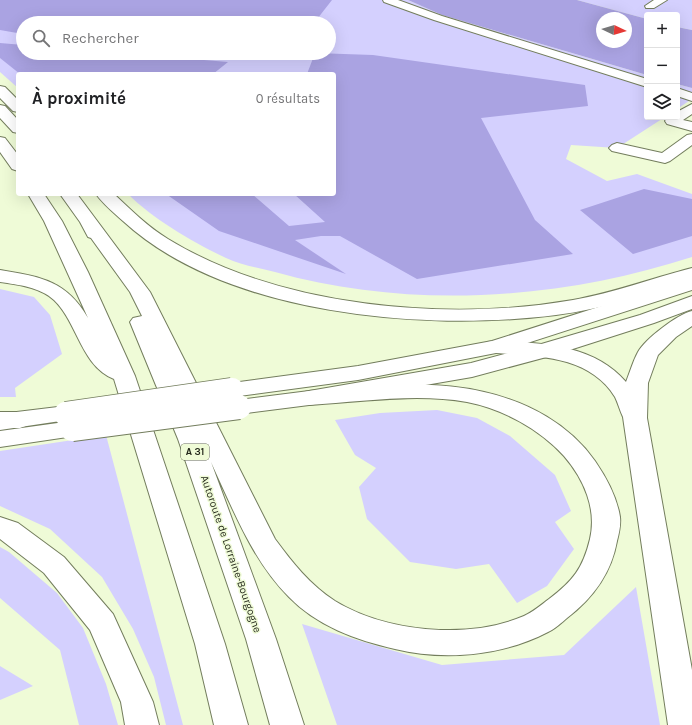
<!DOCTYPE html>
<html lang="fr">
<head>
<meta charset="utf-8">
<style>
	:root { --surface:#fff; --page:#f2f2f2; --text:#202124; --muted:#757577; --line:#e0e0e0 }
	body { margin:0; font-family:Karla,sans-serif; background:var(--page); color:var(--text) }
	.controls { position:absolute; right:12px; top:12px; display:grid; overflow:hidden; border-radius:4px; box-shadow:0 4px 16px #0002 }
	.controls button { width:36px; height:36px; display:grid; place-items:center; padding:0; border:0; border-bottom:1px solid var(--line); background:var(--surface); color:var(--text); font:20px sans-serif }
	.compass { position:absolute; left:596px; top:12px; width:36px; height:36px; border-radius:50%; background:var(--surface); box-shadow:0 4px 16px #0002; rotate:94deg }
	.list { margin:0; padding:0; list-style:none }
	h2 { display:flex; justify-content:space-between; align-items:center; height:52px; margin:0; padding:0 16px; font-size:17px }
	h2 small { font-size:13px; font-weight:400; color:var(--muted) }
	.icon { flex:none; width:22px; height:22px; fill:none; stroke:currentColor; stroke-width:2; stroke-linecap:round; stroke-linejoin:round }
	.map { position:relative; flex:none; width:692px; height:725px; overflow:hidden }
	.search { position:absolute; background:var(--surface); box-shadow:0 4px 16px #0002; left:16px; top:16px; width:320px; height:44px; display:flex; align-items:center; gap:10px; box-sizing:border-box; padding:0 14px; border-radius:22px; color:var(--muted); font-size:15px }
	.panel { position:absolute; background:var(--surface); box-shadow:0 4px 16px #0002; left:16px; top:72px; width:320px; height:124px; border-radius:4px }
	.map>svg:first-child { display:block }
	.green { fill:#d4d0fe; fill-rule:evenodd }
	.water { fill:#aaa3e2; fill-rule:evenodd }
	.lines { fill:none; stroke-linecap:round; stroke-linejoin:round }
	.minor-casing { stroke:#737d5d; stroke-width:2 }
	.major-casing { stroke:#737d5d; stroke-width:2 }
	.highway-casing { stroke:#737d5d; stroke-width:2 }
	.minor { fill:#fff; fill-rule:evenodd }
	.major { fill:#fff; fill-rule:evenodd }
	.highway { fill:#fff; fill-rule:evenodd }
	.major-bridge-casing { stroke:#737d5d; stroke-width:26; stroke-linecap:butt }
	.major-bridge { stroke:#fff; stroke-width:24 }
	.labels { text-anchor:middle; dominant-baseline:central; stroke-width:3; stroke-linejoin:round; paint-order:stroke }
	.shield { fill:#effbd7; stroke:#616753; stroke-width:1 }
	.shield-label { font-size:10px; font-weight:bold; fill:#24281b }
	.street-label { font-size:11px; fill:#24281b; stroke:#effbd7 }
</style>
</head>
<body>
<div class="map">
<svg width="692" height="725" viewBox="0 0 692 725">
	<rect width="100%" height="100%" fill="#effbd7"/>
	<!-- green -->
	<path class="green" d="M0 0H408L442 15 647 75V117H665L617 148 571 145 566 159 607 181 637 174 692 194V257C559 300 411 310 275 272 259 268 241 265 226 258 194 243 153 219 128 194H334V74H18V88L0 72ZM23 23H329V53H23Z
		M577 0H692V30L677 27V15H647V19Z
		M677 84 692 88V99L677 109Z
		M0 289 34 297 50 315 62 354 15 388 16 397H0Z
		M437 410 477 418 510 436 555 475 571 511 555 522 574 549 547 586 517 603 489 564 456 569 410 562 367 519 359 487 376 468 355 455 335 420 380 413Z
		M106 435 183 725H166L154 677 133 629 102 577 50 529 0 506V451Z
		M0 547 9 552 57 593 83 628 106 684 118 725H79L60 650 0 598Z
		M636 587 660 725H337L302 624 442 665 564 655Z
		M0 666 33 686 0 700Z"/>
	<!-- water -->
	<path class="water" d="M0 0H332L314 23H23V34L0 30Z
		M408 0H577L647 19V75L442 15ZM602 18H626V42H602Z
		M677 27 692 30V88L677 84Z
		M0 43 23 45V53H120L228 62 213 74H20L0 58Z
		M315 53 373 55 585 85 588 106 481 118 535 220 573 254 417 279 340 236H321L295 240 346 274 219 231 166 194H252L289 226 325 222 294 194H334V74H307Z
		M644 189 692 199V236L633 254 580 210Z"/>
	<g class="lines">
		<!-- minor casing -->
		<g class="minor-casing">
			<path id="minor" d="M383 0H398L442 16 647 79V87L434 20 384 2Z
				M654 0H667L654 8H646L645 6Z
				M677 88 692 93V101L677 96Z
				M692 104V114L683 120 692 122V131L667 124 665 121 667 118 677 117V112Z
				M692 134V145L670 161 665 163 612 151 609 148 612 145 617 143 662 153 687 135Z"/>
		</g>
		<!-- major casing -->
		<g class="major-casing">
			<path id="major" d="M692 277V290L496 353 358 380 232 397 224 395 221 390 224 385 232 383 358 366 492 341Z
				M692 296V309L654 323 554 355 472 377 309 405 239 414 231 412 227 407 231 402 239 400 309 391 471 363 538 345 640 315Z
				M66 406 74 409 78 414 74 419 0 430V414Z
				M72 421 81 423 84 429 81 435 0 447V431Z"/>
		</g>
		<!-- highway casing -->
		<g class="highway-casing">
			<path id="highway" d="M0 86 5 87 18 100V112L13 111 0 98Z
				M0 105 5 106 18 120V133L13 132 0 118Z
				M0 137 5 138 18 155V171L12 169 0 152Z
				M28 194H44L62 221 88 272 135 376 225 644 248 725H214L195 644 114 379C81 366 78 323 54 300 40 287 19 285 0 282V270C41 277 66 280 88 318L44 221Z
				M60 194H77L150 292 275 539C292 562 310 585 335 601 386 632 468 640 524 616 533 612 541 605 549 599 573 581 583 568 590 539 597 509 584 479 564 456 539 429 503 409 467 402 415 393 361 402 309 405L301 403 297 398 301 393 309 391C367 387 427 378 484 392 528 402 569 424 595 461 606 477 617 497 620 517 621 525 619 533 617 541 611 574 593 598 567 618 561 623 555 629 548 632 502 656 444 661 395 649 356 640 317 626 289 597 252 560 233 509 211 462L276 639 304 725H270L246 639 178 439 130 322 133 318 142 316 130 292 91 238 88 237 80 222Z
				M96 194H114C131 210 148 227 168 239 279 307 446 322 573 300 614 293 652 278 692 268V280C648 295 603 309 556 315 424 332 225 315 123 221 114 213 103 204 96 194Z
				M692 311V326L676 337 658 355 648 383 647 418 692 670V725H668L623 417C620 411 618 403 615 397 590 356 538 356 496 353L488 352 485 347 488 342 496 341C542 343 593 344 626 382 630 372 633 361 638 352 645 339 678 314 692 311Z
				M0 412H20L28 415 32 420 28 425 20 428H0Z
				M0 517 18 523 64 557 113 614 153 702 159 725H125L121 702 90 630 44 573 0 539Z"/>
		</g>
		<!-- minor -->
		<use href="#minor" class="minor"/>
		<!-- major -->
		<use href="#major" class="major"/>
		<!-- highway -->
		<use href="#highway" class="highway"/>
		<!-- major-bridge casing -->
		<g class="major-bridge-casing">
			<path id="major-bridge" d="M66 414 232 390
				M72 429 239 407"/>
		</g>
		<!-- major-bridge -->
		<use href="#major-bridge" class="major-bridge"/>
	</g>
	<g class="labels">
		<!-- shield labels -->
		<rect class="shield" x="181" y="444" width="28" height="16" rx="3"/>
		<g class="shield-label">
			<text x="195" y="452">A 31</text>
		</g>
		<!-- street labels -->
		<g class="street-label">
			<text transform="translate(231 554) rotate(71)">Autoroute de Lorraine-Bourgogne</text>
		</g>
	</g>
</svg>
<div class="controls">
<button>+</button>
<button>−</button>
<button><svg class="icon" aria-label="layers" viewBox="0 0 24 24"><path d="M12 4l9 5-9 5-9-5zM3 14l9 5 9-5"/></svg></button>
</div>
<svg class="compass" viewBox="-18 -18 36 36"><path d="M0-13l5 13h-10z" fill="#e53935"/><path d="M0 13l5-13h-10z" fill="#757577"/></svg>
<div class="search"><svg class="icon" aria-label="search" viewBox="0 0 24 24"><circle cx="10" cy="10" r="6"/><path d="M15 15l6 6"/></svg>Rechercher</div>
<section class="panel">
<h2>À proximité<small>0 résultats</small></h2>
<ul class="list">
</ul>
</section>
</div>
</body>
</html>
